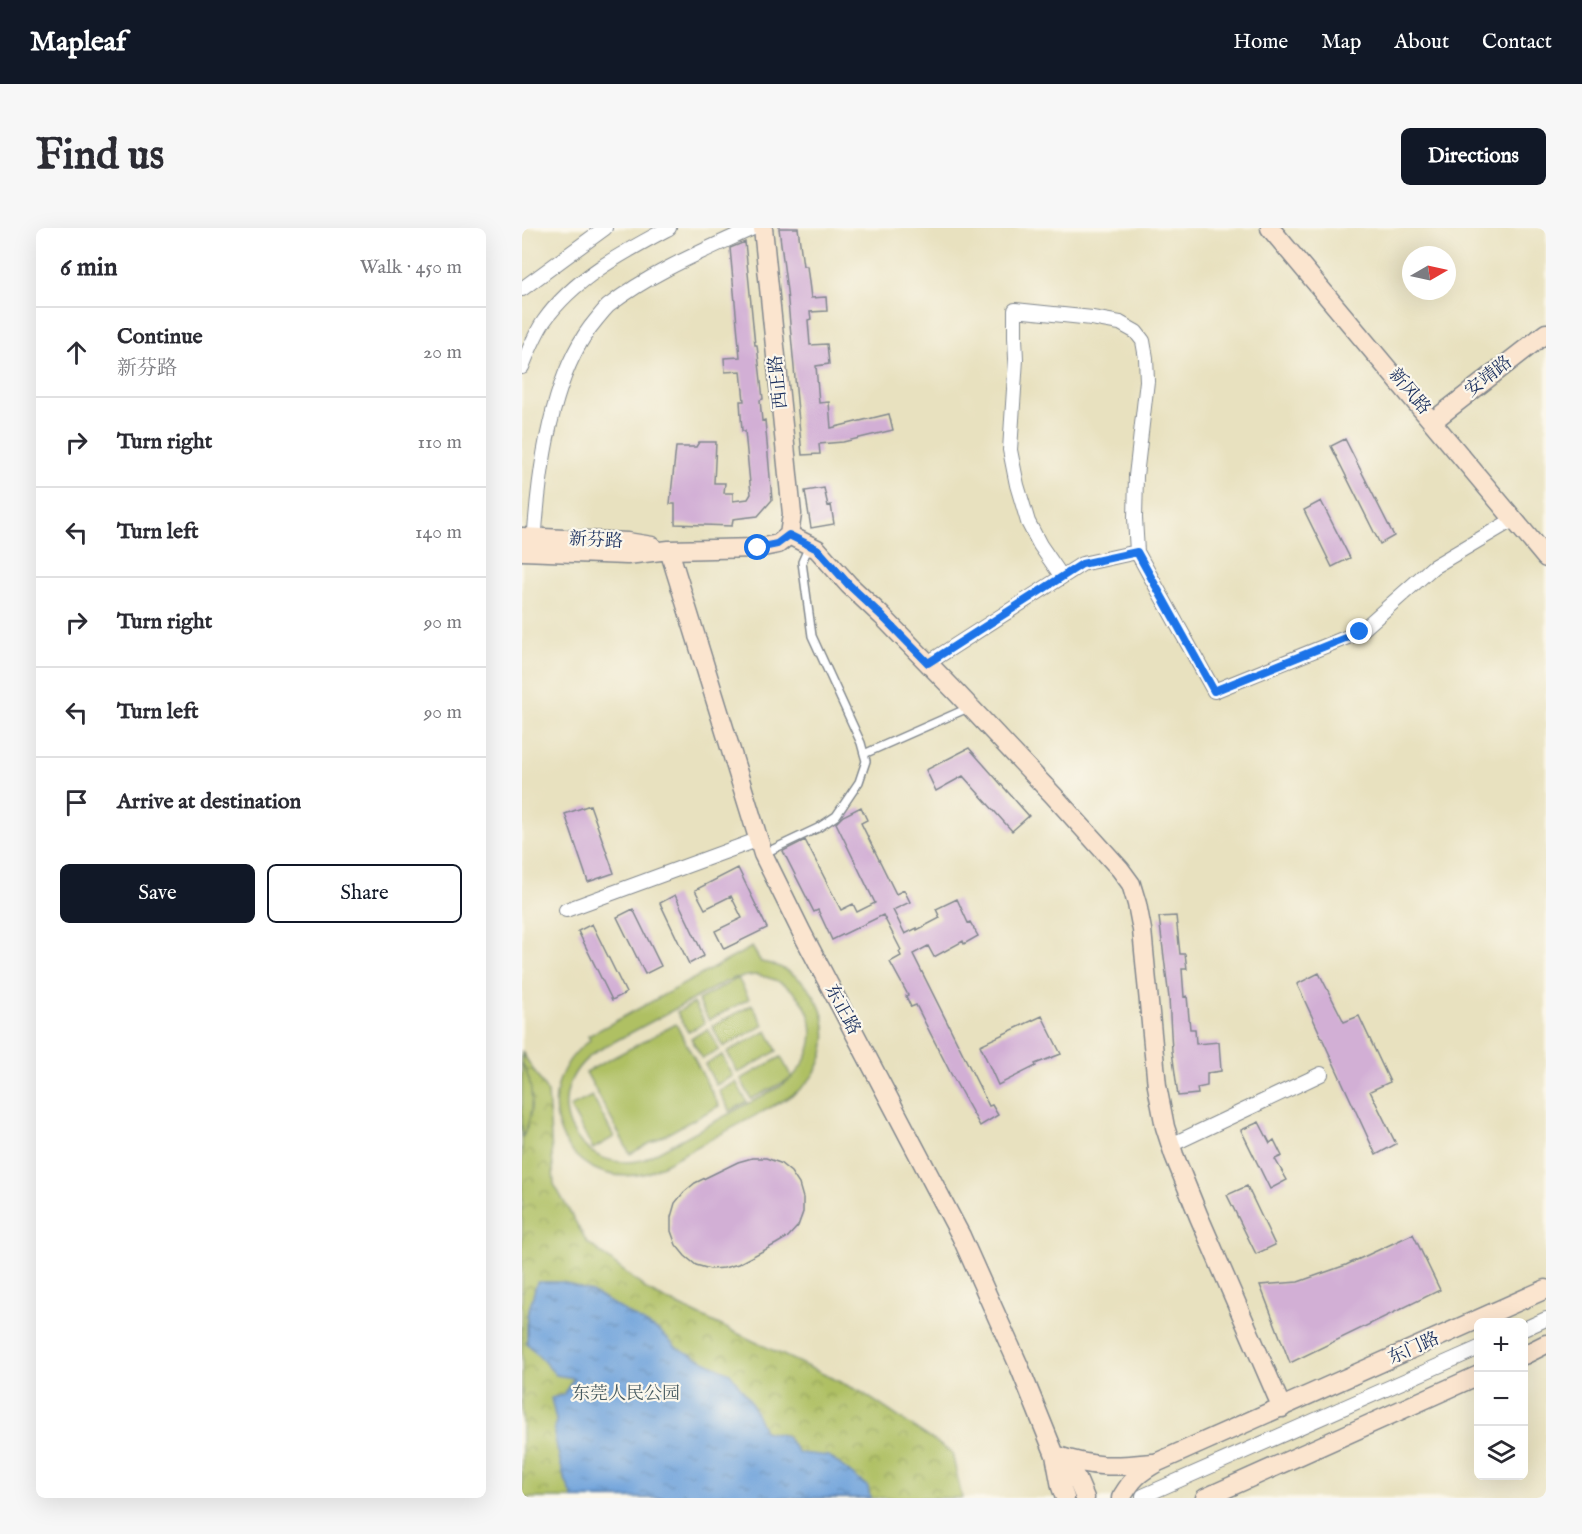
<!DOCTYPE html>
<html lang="en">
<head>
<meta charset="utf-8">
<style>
	:root { --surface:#fff; --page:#f7f7f7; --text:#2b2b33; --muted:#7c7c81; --line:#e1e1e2; --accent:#111827 }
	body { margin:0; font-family:"IM FELL English","Noto Serif SC",serif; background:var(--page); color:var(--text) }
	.controls { position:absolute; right:18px; bottom:18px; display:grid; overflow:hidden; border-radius:9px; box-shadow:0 6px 24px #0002 }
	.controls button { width:54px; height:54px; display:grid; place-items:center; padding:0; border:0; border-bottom:2px solid var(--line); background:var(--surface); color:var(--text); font:30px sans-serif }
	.compass { position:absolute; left:880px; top:18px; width:54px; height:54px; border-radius:50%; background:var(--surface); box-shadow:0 6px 24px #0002; rotate:81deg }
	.stop { position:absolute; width:18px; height:18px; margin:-14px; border:4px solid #1a73e8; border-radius:50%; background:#fff }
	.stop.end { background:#1a73e8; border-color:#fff; box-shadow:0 2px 6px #0008 }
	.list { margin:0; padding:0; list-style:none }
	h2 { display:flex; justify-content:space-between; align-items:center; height:78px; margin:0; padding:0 24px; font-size:26px }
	h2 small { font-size:20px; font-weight:400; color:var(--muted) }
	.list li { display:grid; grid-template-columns:39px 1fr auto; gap:18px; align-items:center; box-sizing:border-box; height:90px; padding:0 24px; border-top:2px solid var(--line) }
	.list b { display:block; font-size:22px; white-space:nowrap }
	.list p { margin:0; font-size:20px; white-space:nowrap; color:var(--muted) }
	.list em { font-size:20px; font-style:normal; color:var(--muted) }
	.actions { display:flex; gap:12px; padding:18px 24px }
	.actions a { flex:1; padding:14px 0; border:2px solid var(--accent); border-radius:9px; text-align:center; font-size:21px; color:var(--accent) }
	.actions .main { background:var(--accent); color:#fff }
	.icon { flex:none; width:33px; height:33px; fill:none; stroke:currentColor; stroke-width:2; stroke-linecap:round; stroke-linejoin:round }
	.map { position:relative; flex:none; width:1024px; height:1270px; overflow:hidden; border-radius:9px }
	header { display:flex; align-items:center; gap:36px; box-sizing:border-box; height:84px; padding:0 30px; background:var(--accent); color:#fff }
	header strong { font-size:28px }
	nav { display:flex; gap:33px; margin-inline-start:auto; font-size:21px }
	.intro { display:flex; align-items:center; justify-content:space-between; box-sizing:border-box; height:144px; padding:0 36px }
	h1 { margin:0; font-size:42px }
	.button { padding:15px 27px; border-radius:9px; background:var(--accent); color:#fff; font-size:21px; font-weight:700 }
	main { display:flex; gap:36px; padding:0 36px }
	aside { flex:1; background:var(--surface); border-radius:9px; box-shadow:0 6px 24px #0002 }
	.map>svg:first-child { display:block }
	.park { fill:url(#park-crowns); stroke:#657860; stroke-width:1.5 }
	.garden { fill:#afc063; stroke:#657860; stroke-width:1.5; fill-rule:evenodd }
	.water { fill:url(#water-ripples); stroke:#45699c; stroke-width:1.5 }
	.building { fill:#d2afd5 }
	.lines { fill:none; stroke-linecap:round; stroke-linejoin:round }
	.lane-casing { stroke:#82888e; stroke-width:10 }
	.street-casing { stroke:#82888e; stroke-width:16 }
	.secondary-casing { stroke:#82888e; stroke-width:21 }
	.lane { stroke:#fff; stroke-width:7 }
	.street { stroke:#fff; stroke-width:14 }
	.secondary { stroke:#fbe5cf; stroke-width:18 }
	.route { stroke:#1a73e8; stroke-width:8 }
	.labels { text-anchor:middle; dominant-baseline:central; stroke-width:4.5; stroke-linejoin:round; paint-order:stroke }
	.street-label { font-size:18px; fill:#1b2f5e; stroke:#fbf7ec }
	.park-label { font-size:18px; fill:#475a60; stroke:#fbf7ec }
</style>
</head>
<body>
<header>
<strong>Mapleaf</strong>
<nav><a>Home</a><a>Map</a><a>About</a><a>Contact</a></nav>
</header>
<div class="intro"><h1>Find us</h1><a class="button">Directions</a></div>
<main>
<aside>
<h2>6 min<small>Walk · 450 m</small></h2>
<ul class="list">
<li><svg class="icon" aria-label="ahead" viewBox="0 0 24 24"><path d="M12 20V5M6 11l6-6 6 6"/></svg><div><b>Continue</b><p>新芬路</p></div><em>20 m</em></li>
<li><svg class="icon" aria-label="right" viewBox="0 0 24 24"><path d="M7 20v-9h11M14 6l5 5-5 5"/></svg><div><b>Turn right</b></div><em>110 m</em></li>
<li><svg class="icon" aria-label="left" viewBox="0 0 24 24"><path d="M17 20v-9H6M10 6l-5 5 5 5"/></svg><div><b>Turn left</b></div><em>140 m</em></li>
<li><svg class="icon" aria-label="right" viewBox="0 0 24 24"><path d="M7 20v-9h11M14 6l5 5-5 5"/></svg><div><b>Turn right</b></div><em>90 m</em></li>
<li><svg class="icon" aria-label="left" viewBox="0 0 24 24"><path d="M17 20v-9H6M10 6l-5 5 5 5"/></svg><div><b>Turn left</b></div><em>90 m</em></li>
<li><svg class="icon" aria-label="arrive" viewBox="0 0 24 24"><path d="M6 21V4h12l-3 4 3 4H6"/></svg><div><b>Arrive at destination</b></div></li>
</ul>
<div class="actions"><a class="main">Save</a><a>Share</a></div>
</aside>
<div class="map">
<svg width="1024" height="1270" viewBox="0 0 1024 1270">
	<defs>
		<pattern id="park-crowns" width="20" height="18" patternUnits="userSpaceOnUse" patternTransform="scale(1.5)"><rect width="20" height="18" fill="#afc063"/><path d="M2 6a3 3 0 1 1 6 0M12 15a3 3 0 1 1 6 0" fill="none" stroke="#8e9c55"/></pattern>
		<pattern id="water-ripples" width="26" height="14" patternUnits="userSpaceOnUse" patternTransform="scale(1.5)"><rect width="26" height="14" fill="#6fa3db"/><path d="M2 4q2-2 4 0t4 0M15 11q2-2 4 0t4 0" fill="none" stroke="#5a85b5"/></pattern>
	</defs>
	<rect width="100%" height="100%" fill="#fbf7ec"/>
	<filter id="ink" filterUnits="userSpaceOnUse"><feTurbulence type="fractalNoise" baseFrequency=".0167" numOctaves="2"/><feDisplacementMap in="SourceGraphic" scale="12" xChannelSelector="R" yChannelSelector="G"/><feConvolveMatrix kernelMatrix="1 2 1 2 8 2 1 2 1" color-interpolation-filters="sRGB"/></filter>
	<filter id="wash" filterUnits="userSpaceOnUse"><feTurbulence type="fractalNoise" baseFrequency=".008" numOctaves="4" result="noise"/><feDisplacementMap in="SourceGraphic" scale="24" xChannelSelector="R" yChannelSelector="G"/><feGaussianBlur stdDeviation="1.35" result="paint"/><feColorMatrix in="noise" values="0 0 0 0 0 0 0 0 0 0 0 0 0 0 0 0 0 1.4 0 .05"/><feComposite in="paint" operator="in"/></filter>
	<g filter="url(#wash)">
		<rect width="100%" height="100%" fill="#e8e1bf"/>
		<!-- park -->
		<path class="park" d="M0 824 26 865 32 956 65 1014 128 1064 339 1164 430 1225 440 1270H0Z"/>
		<!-- garden -->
		<path class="garden" d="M230 719 239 734C290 741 321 798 293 844 287 855 277 863 266 870L126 945C39 966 0 861 68 812L66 808ZM233 747C295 754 310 824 259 858L121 932C50 948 14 863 75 823L203 754 213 750Z
			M216 750 227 771 187 792 176 772Z
			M172 775 183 795 166 804 155 784Z
			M230 777 242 797 201 819 190 798Z
			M154 796 197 878 108 926 64 844Z
			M186 801 197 822 180 830 169 810Z
			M245 803 255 823 216 845 205 824Z
			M200 827 211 848 194 857 183 836Z
			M259 829 270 850 229 871 219 851Z
			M0 834C13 859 12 886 0 911Z
			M214 854 225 874 208 883 197 863Z
			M70 868 92 909 71 921 48 879Z"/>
		<!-- water -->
		<path class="water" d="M15 1054H41L70 1064 139 1104 155 1120 208 1145 228 1172 242 1203 264 1208 277 1225 307 1228 346 1259 348 1270H51L41 1246 32 1206 34 1192 29 1170 41 1167 52 1150 34 1147 5 1115V1088Z"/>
		<g id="blocks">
			<!-- building -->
			<path class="building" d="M257 0H276L281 38H285L289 70 304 69 305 83 288 84 289 91 286 92 288 117 305 116 307 136 294 138 297 175 307 174 309 200 367 186 371 202 321 214 297 216 298 226 280 227 265 63Z
				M223 14 233 117H235L241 171 238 172 240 193 243 192 250 272 236 288 211 291 210 298 153 296V276H148L154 219H174L177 214H194L192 255H203L202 265H211V273L226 271 229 266 223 203H220L218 173H222L219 143 203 144 202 130 218 129 208 20Z
				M823 211 872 308 858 316 809 218Z
				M302 260 306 278 309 277 312 296 289 300 283 263Z
				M799 273 828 330 810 339 782 282Z
				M447 520 507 588 490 603 441 548 414 563 404 542Z
				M68 577 92 645 66 654 43 586Z
				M339 579 345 592 339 595 374 666 382 662 388 674 371 682 383 706 395 700V702L418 690 414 681 435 671 446 695 448 694 456 708 442 716 441 713 412 729 406 718 391 726 467 878 470 877 476 887 458 898 428 844 394 777 389 779 384 768 386 767 368 734 379 728 377 724 379 722 361 687 310 712 296 682 292 684 261 623 283 612 319 682 331 676 335 684 353 675 314 595 321 588Z
				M216 640 245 700 202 721 193 703 220 690 209 668 183 681 173 662Z
				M153 667 182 728 167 736 138 675Z
				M111 681 139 738 123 746 95 689Z
				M654 688 658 726H663L665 741H660L662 769 665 768 668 801H673L674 816 697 814 699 843 685 845V858L675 860 676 866 656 868 650 823 647 770 637 689Z
				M70 696 104 765 90 772 56 703Z
				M797 745 822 794 837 788 868 854 848 863 874 916 854 927 775 756Z
				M520 788 539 826 513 836 514 838 476 857 458 817Z
				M737 894 748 915 752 912 760 928 753 931 765 952 748 961 719 902Z
				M230 930H244L258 935 269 944 277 956 281 970V984L276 998 266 1009 254 1016 216 1036 202 1040 188 1041 174 1037 163 1028 154 1017 149 1003V989L153 975 162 964 173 955 216 934Z
				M725 958 753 1017 734 1026 705 967Z
				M891 1006 918 1062 768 1135 738 1057 776 1054 824 1037Z"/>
		</g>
	</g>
	<g filter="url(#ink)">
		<use href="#blocks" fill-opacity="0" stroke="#82888e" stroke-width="1.5"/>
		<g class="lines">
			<!-- lane casing -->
			<g class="lane-casing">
				<path id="lane" d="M342 526 446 480
					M243 625 296 600 314 588 337 554 344 533 339 515 290 408 280 334 284 325 292 322"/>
			</g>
			<!-- street casing -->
			<g class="street-casing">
				<path id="street" d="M0 61 83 0
					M0 139C6 124 13 106 22 93 52 50 102 24 147 0
					M12 318C16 249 28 146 74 92 78 87 82 82 86 78 130 44 181 23 231 0
					M540 349 518 317 506 294 495 257 488 222 494 131 493 109V82L570 90 598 95 614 104 621 113 624 130 625 153 614 248 613 290 615 324
					M406 435 560 336 615 324 692 463 838 404 911 339 992 291
					M44 682 235 612
					M649 917 799 846
					M1002 1101 1024 1091
					M621 1268 957 1120"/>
			</g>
			<!-- secondary casing -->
			<g class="secondary-casing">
				<path id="secondary" d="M241 0 270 286 267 307
					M748 0 1024 330
					M911 193 1024 105
					M267 307 295 321 327 357 360 388 435 465 531 567 598 641 609 656 615 676 620 702 635 858 643 899 652 927 677 989 760 1180
					M0 309 105 314 130 318
					M147 322 241 626 280 705 439 1008 497 1138 533 1227 539 1259 543 1270
					M0 323 105 327 147 322 236 320 256 316 267 307
					M1002 1127 1024 1116
					M533 1227C572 1240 591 1239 631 1235
					M534 1228 555 1251 563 1270
					M599 1270C611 1250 615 1246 636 1234L1024 1061
					M683 1270 957 1147"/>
			</g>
			<!-- lane -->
			<use href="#lane" class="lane"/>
			<!-- street -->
			<use href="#street" class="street"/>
			<!-- secondary -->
			<use href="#secondary" class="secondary"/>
		</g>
	</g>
	<g class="lines" filter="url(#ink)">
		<!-- route -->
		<path class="route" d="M236 320 255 316 267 307 295 321 327 357 360 388 406 435 560 336 615 324 692 463 838 404"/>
	</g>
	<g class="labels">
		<!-- street labels -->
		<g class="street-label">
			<text transform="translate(967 149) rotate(-38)">安靖路</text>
			<text transform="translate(257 154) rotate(-96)">西正路</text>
			<text transform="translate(887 164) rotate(50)">新风路</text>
			<text transform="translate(74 313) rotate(3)">新芬路</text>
			<text transform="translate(320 782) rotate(62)">东正路</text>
			<text transform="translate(892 1121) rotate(-24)">东门路</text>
		</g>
		<!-- park labels -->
		<g class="park-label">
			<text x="104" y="1166">东莞人民公园</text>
		</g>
	</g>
</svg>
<div class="controls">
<button>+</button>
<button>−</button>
<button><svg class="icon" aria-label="layers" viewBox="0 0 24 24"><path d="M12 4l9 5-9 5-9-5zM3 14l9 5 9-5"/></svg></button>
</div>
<svg class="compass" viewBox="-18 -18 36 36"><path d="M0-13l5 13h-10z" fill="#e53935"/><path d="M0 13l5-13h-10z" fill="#7c7c81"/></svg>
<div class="stop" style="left:236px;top:320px"></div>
<div class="stop end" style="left:838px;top:404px"></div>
</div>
</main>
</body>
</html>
